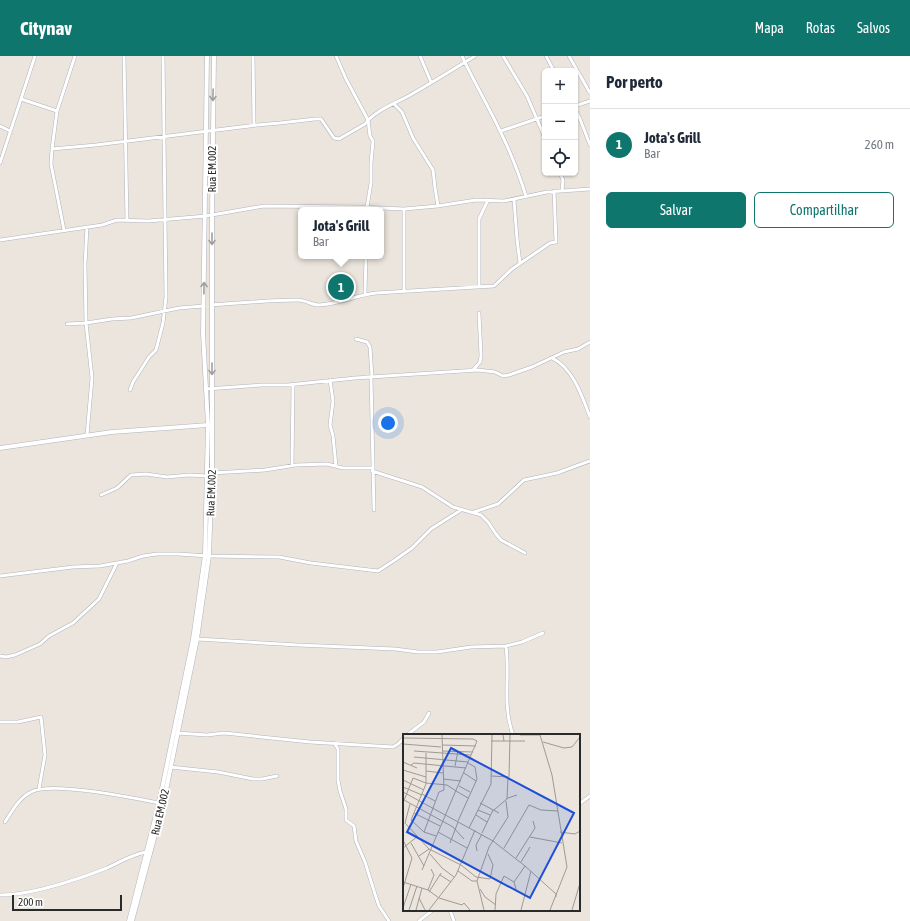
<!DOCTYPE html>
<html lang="pt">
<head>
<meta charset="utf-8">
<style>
	:root { --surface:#fff; --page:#f6f6f7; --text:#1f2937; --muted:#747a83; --line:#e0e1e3; --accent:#0f766e }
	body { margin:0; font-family:"Asap Condensed",sans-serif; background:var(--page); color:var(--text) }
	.controls { position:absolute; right:12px; top:12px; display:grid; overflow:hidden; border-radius:6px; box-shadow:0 1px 3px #0004 }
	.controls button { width:36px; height:36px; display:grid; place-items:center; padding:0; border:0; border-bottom:1px solid var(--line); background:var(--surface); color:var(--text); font:20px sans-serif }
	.scale { position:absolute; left:12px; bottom:10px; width:110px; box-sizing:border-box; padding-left:4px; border:2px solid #2a2a2a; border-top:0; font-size:11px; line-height:14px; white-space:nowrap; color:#2a2a2a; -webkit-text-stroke:3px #fff; paint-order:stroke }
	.you { position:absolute; left:388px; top:367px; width:14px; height:14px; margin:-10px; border:3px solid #fff; border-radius:50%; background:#1a73e8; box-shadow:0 0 0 6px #1a73e833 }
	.badge { display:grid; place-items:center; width:26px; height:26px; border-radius:50%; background:var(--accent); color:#fff; font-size:13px; font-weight:700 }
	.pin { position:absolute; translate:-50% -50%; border:2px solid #fff; box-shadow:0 1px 4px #0006 }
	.popup { position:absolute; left:298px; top:151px; width:86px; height:52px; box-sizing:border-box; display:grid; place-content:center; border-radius:6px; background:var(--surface); filter:drop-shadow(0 1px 3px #0005); font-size:13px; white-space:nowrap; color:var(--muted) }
	.popup b { font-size:15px; color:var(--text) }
	.popup::after { content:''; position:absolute; left:50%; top:100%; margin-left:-8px; border:8px solid transparent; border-top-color:var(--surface) }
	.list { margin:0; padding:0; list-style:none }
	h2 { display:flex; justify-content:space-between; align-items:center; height:52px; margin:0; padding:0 16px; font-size:17px }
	h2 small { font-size:13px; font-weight:400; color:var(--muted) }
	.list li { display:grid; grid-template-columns:26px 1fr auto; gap:12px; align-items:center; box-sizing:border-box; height:72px; padding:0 16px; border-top:1px solid var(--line) }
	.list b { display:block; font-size:15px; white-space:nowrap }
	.list p { margin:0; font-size:13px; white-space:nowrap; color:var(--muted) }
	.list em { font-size:13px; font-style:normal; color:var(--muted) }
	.actions { display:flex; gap:8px; padding:12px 16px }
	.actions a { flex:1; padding:9px 0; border:1px solid var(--accent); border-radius:6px; text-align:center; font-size:14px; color:var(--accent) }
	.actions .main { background:var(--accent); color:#fff }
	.icon { flex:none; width:22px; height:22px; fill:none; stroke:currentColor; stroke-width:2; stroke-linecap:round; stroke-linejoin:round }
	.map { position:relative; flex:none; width:590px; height:865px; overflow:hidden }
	header { display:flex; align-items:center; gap:24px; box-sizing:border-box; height:56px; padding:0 20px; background:var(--accent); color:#fff }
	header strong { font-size:19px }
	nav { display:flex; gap:22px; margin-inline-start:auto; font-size:14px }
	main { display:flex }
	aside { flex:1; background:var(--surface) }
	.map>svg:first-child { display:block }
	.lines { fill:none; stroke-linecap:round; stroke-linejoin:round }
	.street-casing { stroke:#b0b3bd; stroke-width:4 }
	.secondary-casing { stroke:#b0b3bd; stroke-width:5 }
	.street { stroke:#fff; stroke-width:3 }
	.secondary { stroke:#fff; stroke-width:4 }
	.oneway { stroke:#9f9f9f }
	.labels { text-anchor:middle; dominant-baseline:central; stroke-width:4; stroke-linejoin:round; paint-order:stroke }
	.street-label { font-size:11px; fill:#2a2a2a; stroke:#fff }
	.inset-road { fill:none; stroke:#9e9a95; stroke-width:1 }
	.view { fill:#1d4ed8; fill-opacity:0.15; stroke:#1d4ed8; stroke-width:2 }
	.inset-edge { fill:none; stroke:#2a2a2a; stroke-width:2 }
</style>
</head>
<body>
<header>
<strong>Citynav</strong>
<nav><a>Mapa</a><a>Rotas</a><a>Salvos</a></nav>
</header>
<main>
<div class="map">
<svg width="590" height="865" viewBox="0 0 590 865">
	<rect width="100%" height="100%" fill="#ebe5dd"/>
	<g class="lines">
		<!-- street casing -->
		<g class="street-casing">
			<path id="street" d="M124 0 127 165
				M253 0 254 69
				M336 0 346 23 368 64 370 80 373 85 371 107V127L367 151
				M420 0 431 26
				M462 0C474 26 489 51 501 77 511 97 519 118 526 140
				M503 0 527 40 545 82
				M546 0 554 15
				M569 0 590 37
				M21 43 57 55
				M394 48 402 56 413 82 433 114 435 132 438 150
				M575 50 590 45
				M575 53 580 63 590 89
				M0 70 10 75
				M501 75 545 60
				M52 93 96 89 257 69 280 67 315 63H321L334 82 339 83 365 68C375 54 397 47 412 38 433 26 454 13 475 0
				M0 107 35 0
				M560 117 563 124 562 135
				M514 144 517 183 520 207
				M404 153V236
				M64 174 51 108 52 93 57 55 75 0
				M0 184 102 169 117 164 148 165 206 160 264 150 358 151 404 153 438 150 476 144 504 145 547 136 590 133
				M479 231V163L488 144
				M365 238 366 200
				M212 249C241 247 270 244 298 244 305 244 312 249 319 249 339 248 357 239 376 237L494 230 512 213 550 187 556 186 554 135
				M67 268 86 267 112 263 131 262 179 252 204 250
				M356 283 367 286 370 291 372 321
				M552 302C573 312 582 340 590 361
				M473 314 480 306 481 300 479 257
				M371 321 374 454
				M330 324 333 345 330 369 333 380 336 410
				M206 333 262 329H288L355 322 478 314 495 316 503 320 509 319 532 311 564 296 578 293 590 286
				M130 334 133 326 149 301 156 294 163 267 166 241 163 0
				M87 379 92 322 86 267 85 209 87 171
				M292 410 293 329
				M372 415 422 431 453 451 481 459 488 466 496 478 501 484 525 497
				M212 417 265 414 296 409 327 408 343 412H372
				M101 439 117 432 131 419 146 418 167 421 189 419 207 420
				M474 456 498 448 524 424 557 417 590 405
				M0 520 73 511 100 510 128 505 143 500 157 498H178L209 500 279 501 311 507 378 515 395 504 412 492 431 473 461 454
				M197 583 298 589 395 593 418 596H437L471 591 506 590C510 622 502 648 513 679
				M506 590 522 586 543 577
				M0 600 6 601 15 599 40 588 49 580 73 567 99 543 117 507
				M0 666H18L41 661 45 699 39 733
				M177 677 207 679 224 677 310 686 393 691 398 688 404 682
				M407 679 424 666 429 657
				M334 687 338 693V724L340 735 346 753V764L354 770 356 785 365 806 375 838 379 850 389 865
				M170 711 218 716 253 723H262L277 720
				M579 748 590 740
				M5 766C12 755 19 742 31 736 51 725 134 742 159 747
				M0 839C33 839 76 824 107 812 120 806 131 799 146 796
				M450 854 454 865
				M419 865 433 854"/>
		</g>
		<!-- secondary casing -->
		<g class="secondary-casing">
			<path id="secondary" d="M0 392 112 376 208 369
				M129 865 159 747 193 583 205 499 208 369 203 277 207 0
				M132 865 163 749 197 583 209 500 212 417V159L214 0"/>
		</g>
		<!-- street -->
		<use href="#street" class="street"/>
		<!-- secondary -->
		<use href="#secondary" class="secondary"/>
	</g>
	<!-- one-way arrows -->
	<defs><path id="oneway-shaft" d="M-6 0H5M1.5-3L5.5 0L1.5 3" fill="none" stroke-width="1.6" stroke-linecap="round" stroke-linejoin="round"/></defs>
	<g class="oneway">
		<use href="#oneway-shaft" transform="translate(213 39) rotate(91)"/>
		<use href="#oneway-shaft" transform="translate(212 183) rotate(90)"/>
		<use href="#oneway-shaft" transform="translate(204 232) rotate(-89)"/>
		<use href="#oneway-shaft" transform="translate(212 313) rotate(90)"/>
	</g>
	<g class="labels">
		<!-- street labels -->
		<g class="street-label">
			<text transform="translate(212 113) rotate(-90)">Rua EM.002</text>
			<text transform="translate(211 437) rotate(-88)">Rua EM.002</text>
			<text transform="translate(160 756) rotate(-77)">Rua EM.002</text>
		</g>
	</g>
	<!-- overview -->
	<g transform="translate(403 678)">
		<rect width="177" height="177" fill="#ebe5dd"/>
		<path class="inset-road" d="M117 1H137M137 1 149 41 164 133 147 176M0 4 70 5 74 7 19 136M88 7H101L100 1M101 7H122M140 8 161 14 169 13 177 3M0 10 38 13M39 11 73 12M11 17 68 21M39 17 70 18M23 19V50L8 86 21 98 33 102M11 23 65 28M0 28 14 34M8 31 11 29 63 34M52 32 55 17M0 36 23 43M23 37 40 39M61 39 73 47M88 42 105 43 104 65M106 43 107 1M40 45 58 47M0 46 21 56M56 52 67 58M0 53 19 61M53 57 65 64M0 58 90 107 122 132 153 160V163M19 60 32 67M1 66 50 93 61 105M0 69 10 44 23 49 44 51 53 57M77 69 96 79M7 70 2 89 26 115 58 131M75 76 87 81M91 76 105 64 114 61M11 79 37 92M73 81 84 88M55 87 74 45 72 33 65 29M66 94 88 50 89 1M21 98 36 58 41 56 39 1M35 98 64 114M157 98 172 100 177 97M79 99 90 76M127 103 159 109M0 106 9 124 0 154M8 109 21 132M47 109 55 88M0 114 15 102M101 114 126 71 138 76 155 77M74 117 73 111 79 100M27 120 39 134 51 143M16 122 26 115M113 124 132 94 130 87M118 128 127 113M58 131 73 143 87 145 90 131 85 120M55 137 69 147H74M37 141 48 148M0 148 25 156 36 164 59 171 61 169 67 176M77 155 82 163 93 171M113 155 111 148 122 132M25 156 31 141 28 135M26 158 38 139M16 164 22 176M0 174 8 150M6 176 14 152M13 176 19 154M26 176 53 141 72 96M81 176 74 147 86 113 105 83 103 67M92 176 93 160 101 142 111 148M118 176 128 137M169 176 177 149"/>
		<path class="view" d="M48 14 171 79 127 164 4 98Z"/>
		<rect width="177" height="177" class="inset-edge"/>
	</g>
</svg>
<div class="controls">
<button>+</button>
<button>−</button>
<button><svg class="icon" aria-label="locate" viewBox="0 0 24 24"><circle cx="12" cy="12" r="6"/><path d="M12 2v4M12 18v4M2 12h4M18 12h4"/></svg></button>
</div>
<div class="scale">200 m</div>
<div class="you"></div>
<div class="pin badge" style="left:341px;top:231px">1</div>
<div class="popup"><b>Jota's Grill</b>Bar</div>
</div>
<aside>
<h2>Por perto<small></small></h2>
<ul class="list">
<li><span class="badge">1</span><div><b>Jota's Grill</b><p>Bar</p></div><em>260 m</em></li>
</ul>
<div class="actions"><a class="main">Salvar</a><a>Compartilhar</a></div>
</aside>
</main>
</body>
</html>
